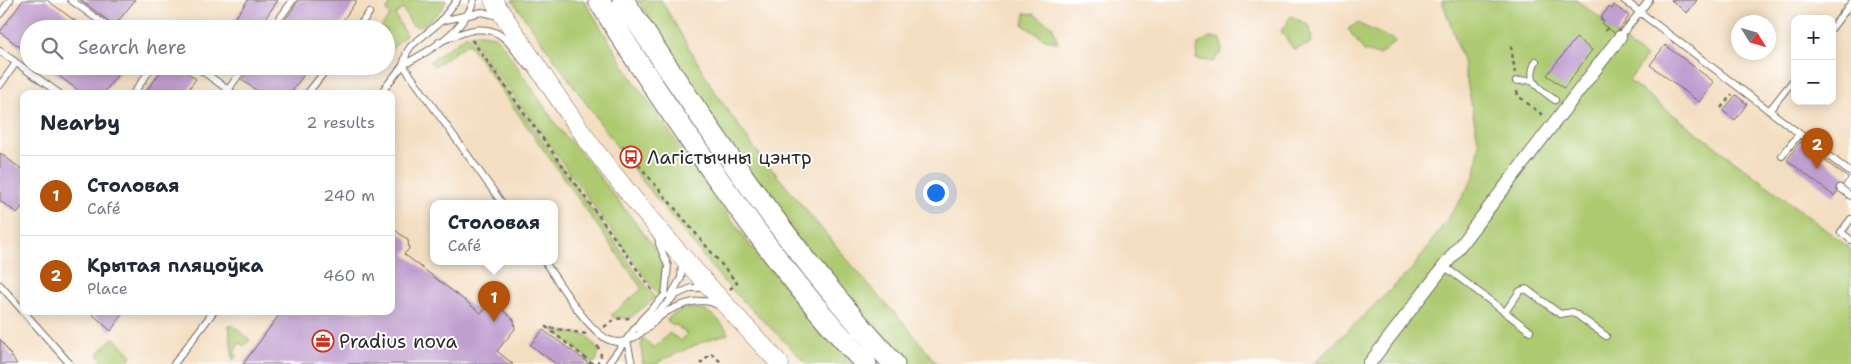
<!DOCTYPE html>
<html lang="en">
<head>
<meta charset="utf-8">
<style>
	:root { --surface:#fff; --page:#f6f6f7; --text:#1f2937; --muted:#747a83; --line:#e0e1e3; --accent:#b45309 }
	body { margin:0; font-family:"Shantell Sans",sans-serif; background:var(--page); color:var(--text) }
	.controls { position:absolute; right:15px; top:15px; display:grid; overflow:hidden; border-radius:10px; box-shadow:0 2px 12px #0003 }
	.controls button { width:45px; height:45px; display:grid; place-items:center; padding:0; border:0; border-bottom:1px solid var(--line); background:var(--surface); color:var(--text); font:25px sans-serif }
	.compass { position:absolute; left:1731px; top:15px; width:45px; height:45px; border-radius:50%; background:var(--surface); box-shadow:0 2px 12px #0003; rotate:127deg }
	.you { position:absolute; left:935px; top:192px; width:18px; height:18px; margin:-12px; border:4px solid #fff; border-radius:50%; background:#1a73e8; box-shadow:0 0 0 8px #1a73e833 }
	.badge { display:grid; place-items:center; width:32px; height:32px; border-radius:50%; background:var(--accent); color:#fff; font-size:16px; font-weight:700 }
	.pin { position:absolute; translate:-50% -41px; filter:drop-shadow(0 1px 2px #0008) }
	.pin::after { content:''; position:absolute; top:26px; width:18px; height:15px; background:inherit; clip-path:polygon(0 0,100% 0,50% 100%) }
	.popup { position:absolute; left:430px; top:200px; width:128px; height:65px; box-sizing:border-box; display:grid; place-content:center; border-radius:10px; background:var(--surface); filter:drop-shadow(0 1px 4px #0005); font-size:16px; white-space:nowrap; color:var(--muted) }
	.popup b { font-size:19px; color:var(--text) }
	.popup::after { content:''; position:absolute; left:50%; top:100%; margin-left:-10px; border:10px solid transparent; border-top-color:var(--surface) }
	.list { margin:0; padding:0; list-style:none }
	h2 { display:flex; justify-content:space-between; align-items:center; height:65px; margin:0; padding:0 20px; font-size:21px }
	h2 small { font-size:16px; font-weight:400; color:var(--muted) }
	.list li { display:grid; grid-template-columns:32px 1fr auto; gap:15px; align-items:center; box-sizing:border-box; height:80px; padding:0 20px; border-top:1px solid var(--line) }
	.list b { display:block; font-size:19px; white-space:nowrap }
	.list p { margin:0; font-size:16px; white-space:nowrap; color:var(--muted) }
	.list em { font-size:16px; font-style:normal; color:var(--muted) }
	.icon { flex:none; width:28px; height:28px; fill:none; stroke:currentColor; stroke-width:2; stroke-linecap:round; stroke-linejoin:round }
	.map { position:relative; flex:none; width:1851px; height:364px; overflow:hidden }
	.search { position:absolute; background:var(--surface); box-shadow:0 2px 12px #0003; left:20px; top:20px; width:375px; height:55px; display:flex; align-items:center; gap:12px; box-sizing:border-box; padding:0 18px; border-radius:28px; color:var(--muted); font-size:19px }
	.panel { position:absolute; background:var(--surface); box-shadow:0 2px 12px #0003; left:20px; top:90px; width:375px; height:225px; border-radius:10px }
	.map>svg:first-child { display:block }
	.green { fill:#adca71; stroke:#6c7a4e }
	.building { fill:#c09ecf }
	.lines { fill:none; stroke-linecap:round; stroke-linejoin:round }
	.service-casing { stroke:#716a60; stroke-width:8 }
	.minor-casing { stroke:#716a60; stroke-width:14 }
	.secondary-casing { stroke:#716a60; stroke-width:19 }
	.trunk-casing { stroke:#716a60; stroke-width:23 }
	.path { stroke:#716a60; stroke-width:2.5; stroke-dasharray:4 4; stroke-linecap:butt }
	.service { stroke:#fff; stroke-width:6 }
	.minor { stroke:#fff; stroke-width:12 }
	.secondary { stroke:#fff; stroke-width:18 }
	.trunk { stroke:#fff; stroke-width:21 }
	.labels { text-anchor:middle; dominant-baseline:central; stroke-width:4; stroke-linejoin:round; paint-order:stroke }
	.poi-label { font-size:19px; fill:#2b2b2b; stroke:#fff; text-anchor:start }
</style>
</head>
<body>
<div class="map">
<svg width="1851" height="364" viewBox="0 0 1851 364">
	<rect width="100%" height="100%" fill="#fff"/>
	<filter id="ink" filterUnits="userSpaceOnUse"><feTurbulence type="fractalNoise" baseFrequency=".02" numOctaves="2"/><feDisplacementMap in="SourceGraphic" scale="10" xChannelSelector="R" yChannelSelector="G"/><feConvolveMatrix kernelMatrix="1 2 1 2 8 2 1 2 1" color-interpolation-filters="sRGB"/></filter>
	<filter id="wash" filterUnits="userSpaceOnUse"><feTurbulence type="fractalNoise" baseFrequency=".0096" numOctaves="4" result="noise"/><feDisplacementMap in="SourceGraphic" scale="20" xChannelSelector="R" yChannelSelector="G"/><feGaussianBlur stdDeviation="1.12" result="paint"/><feColorMatrix in="noise" values="0 0 0 0 0 0 0 0 0 0 0 0 0 0 0 0 0 1.4 0 .05"/><feComposite in="paint" operator="in"/></filter>
	<g filter="url(#wash)">
		<rect width="100%" height="100%" fill="#f4dec1"/>
		<!-- green -->
		<path class="green" d="M393 0H446C442 13 430 19 419 27L412 25 403 9 395 14 406 35 390 51 386 52V29H380L390 15 386 11Z
			M512 0H584L635 83 747 241 793 297 855 364H807L723 281 636 173Z
			M638 0H661L715 92 755 149 872 289 904 323 937 364H909L787 226 695 94Z
			M1442 0H1576L1604 21 1603 24 1646 57 1629 81 1851 249V364H1313L1413 268 1460 201 1475 175 1479 145 1463 61Z
			M1025 13 1034 14 1053 27 1058 43 1043 38 1023 25Z
			M1291 16 1310 26 1312 43 1294 50 1281 31Z
			M1357 23 1396 41 1379 55 1364 51 1348 29Z
			M475 33 495 36 502 44 553 120 564 135 578 149 651 243C661 259 671 278 658 295L470 35Z
			M467 35 655 298 630 318H614L611 315 642 289 468 43 435 66 429 62Z
			M1210 37 1221 39 1222 51 1213 62 1196 59 1198 44Z
			M685 309C690 309 696 308 702 310 712 312 724 324 728 334 705 339 683 351 660 361L658 364H643L641 345 643 338 654 348 669 333 681 341 687 334 676 325 675 326 666 320 674 314Z
			M229 326H234L250 340 244 346 240 343 234 352 237 356 233 360Z
			M553 330 586 335 599 351 596 361 593 363Z
			M113 337 132 355 125 364H99L102 360 98 354Z"/>
		<g id="blocks">
			<!-- building -->
			<path class="building" d="M23 0H47L86 29H29V54L0 32Z
				M80 0H135L116 24 117 27Z
				M248 0H278L258 29H227Z
				M299 0H357L337 29H279Z
				M1671 0H1697L1687 13Z
				M1614 5 1629 16 1616 34 1602 24 1604 21 1600 19 1609 7 1612 9Z
				M1576 38 1592 50 1564 88 1547 75Z
				M1665 45 1714 82 1699 102 1650 65Z
				M46 66H124L103 94H83Z
				M165 66H178L196 79 185 94H144Z
				M252 66H310L290 94H261L242 80Z
				M1736 95 1747 104 1735 120 1723 111Z
				M1800 142 1848 178 1834 196 1787 160Z
				M0 153 24 171V204L17 213 0 201Z
				M391 227 408 240 409 249 404 254 481 313 488 307 497 305 514 320 515 329 497 351 513 364H243L282 311H391Z
				M89 311H124L111 331Z
				M543 330 590 364H556L530 345Z
				M0 339 17 364H0Z"/>
		</g>
	</g>
	<g filter="url(#ink)">
		<use href="#blocks" fill-opacity="0" stroke="#716a60" stroke-width="1"/>
		<g class="lines">
			<!-- service casing -->
			<g class="service-casing">
				<path id="service" d="M71 0 111 29
					M1624 0 1851 173
					M0 14 10 0
					M441 21 482 12 499 16
					M1832 28 1851 3
					M272 29 293 0
					M357 29 369 13
					M1620 37 1649 0
					M439 42C463 32 489 19 509 43 516 51 521 60 529 67
					M0 51 60 94
					M1536 61C1525 82 1540 89 1555 100
					M403 65 502 203
					M403 65C430 51 464 31 474 0
					M201 70 234 94
					M1516 81 1533 80
					M0 85 16 63
					M228 90 245 66
					M133 94 153 66
					M307 94 329 66
					M380 94 403 65 407 52 411 46 440 22 457 0
					M1769 111 1795 78
					M1782 156 1799 134
					M1840 188 1851 196
					M1851 219 1841 232 1851 240
					M544 261C559 282 587 330 609 340 632 350 651 321 668 311 678 306 689 302 700 301 707 301 713 302 719 306
					M1444 266 1530 331
					M0 285 70 364
					M670 297 681 278 682 263
					M1505 312 1520 291 1526 289 1560 314 1573 312 1606 336
					M639 329 676 295 691 288H706
					M628 340 627 341 632 364
					M174 364 214 311
					M608 364 642 319 665 295 668 266 659 244 658 236"/>
			</g>
			<!-- minor casing -->
			<g class="minor-casing">
				<path id="minor" d="M1369 364 1620 37"/>
			</g>
			<!-- secondary casing -->
			<g class="secondary-casing">
				<path id="secondary" d="M493 0C525 48 557 98 591 145 649 222 714 293 780 364"/>
			</g>
			<!-- trunk casing -->
			<g class="trunk-casing">
				<path id="trunk" d="M599 0C638 65 681 128 726 190 769 250 815 310 866 364
					M623 0C706 127 791 252 894 364"/>
			</g>
			<!-- path -->
			<path class="path" d="M1608 28 1606 30 1610 32
				M472 40 654 293
				M1511 46 1515 73
				M1517 91 1518 96 1545 117
				M1721 108 1732 94
				M623 146 737 283 730 289
				M604 327 615 319 630 318
				M586 334 546 327 593 364
				M597 364 601 355 597 344
				M700 364 711 353 723 364"/>
			<!-- service -->
			<use href="#service" class="service"/>
			<!-- minor -->
			<use href="#minor" class="minor"/>
			<!-- secondary -->
			<use href="#secondary" class="secondary"/>
			<!-- trunk -->
			<use href="#trunk" class="trunk"/>
		</g>
	</g>
	<!-- icons -->
	<defs>
		<g id="bus-ring" transform="scale(1.125)"><circle r="9.5" fill="#fff" stroke="#c8321e" stroke-width="1.5"/><path d="M-5-6H5V4H4V6H2V4H-2V6H-4V4H-5ZM-3.5-4V0h7V-4ZM-3.5 1.2v1.5H-2V1.2ZM2 1.2v1.5H3.5V1.2Z" fill="#c8321e"/></g>
		<g id="office-ring" transform="scale(1.125)"><circle r="9.5" fill="#fff" stroke="#c8321e" stroke-width="1.5"/><path d="M-6-3h4V-5.5h4V-3h4V5H-6ZM-1-4.5V-3h2v-1.5ZM-6 0V1H6V0Z" fill="#c8321e"/></g>
	</defs>
	<g fill-rule="evenodd">
		<use href="#bus-ring" x="631" y="157"/>
		<use href="#office-ring" x="323" y="341"/>
	</g>
	<g class="labels">
		<!-- poi labels -->
		<g class="poi-label">
			<text x="647" y="157">Лагістычны цэнтр</text>
			<text x="339" y="341">Pradius nova</text>
		</g>
	</g>
</svg>
<div class="controls">
<button>+</button>
<button>−</button>
</div>
<svg class="compass" viewBox="-18 -18 36 36"><path d="M0-13l5 13h-10z" fill="#e53935"/><path d="M0 13l5-13h-10z" fill="#747a83"/></svg>
<div class="you"></div>
<div class="pin badge" style="left:494px;top:322px">1</div>
<div class="popup"><b>Столовая</b>Café</div>
<div class="pin badge" style="left:1817px;top:169px">2</div>
<div class="search"><svg class="icon" aria-label="search" viewBox="0 0 24 24"><circle cx="10" cy="10" r="6"/><path d="M15 15l6 6"/></svg>Search here</div>
<section class="panel">
<h2>Nearby<small>2 results</small></h2>
<ul class="list">
<li><span class="badge">1</span><div><b>Столовая</b><p>Café</p></div><em>240 m</em></li>
<li><span class="badge">2</span><div><b>Крытая пляцоўка</b><p>Place</p></div><em>460 m</em></li>
</ul>
</section>
</div>
</body>
</html>
